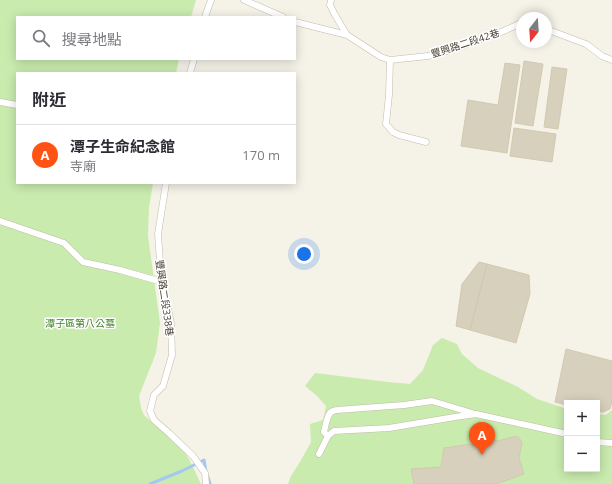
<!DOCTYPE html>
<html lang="zh-TW">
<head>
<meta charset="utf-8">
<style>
	:root { --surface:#fff; --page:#f7f7f7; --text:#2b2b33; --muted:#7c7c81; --line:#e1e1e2; --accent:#ff5315 }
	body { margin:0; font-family:"Open Sans","Noto Sans TC",sans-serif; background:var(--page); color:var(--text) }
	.controls { position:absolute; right:12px; bottom:12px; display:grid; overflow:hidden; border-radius:0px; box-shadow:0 2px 10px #0003 }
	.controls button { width:36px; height:36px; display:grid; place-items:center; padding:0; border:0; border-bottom:1px solid var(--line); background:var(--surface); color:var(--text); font:20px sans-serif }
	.compass { position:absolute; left:516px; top:12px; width:36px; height:36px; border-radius:50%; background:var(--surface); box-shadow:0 2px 10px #0003; rotate:197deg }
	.you { position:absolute; left:304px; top:254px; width:14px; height:14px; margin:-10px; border:3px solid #fff; border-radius:50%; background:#1a73e8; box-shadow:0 0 0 6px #1a73e833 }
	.badge { display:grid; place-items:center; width:26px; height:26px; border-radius:50%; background:var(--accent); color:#fff; font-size:13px; font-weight:700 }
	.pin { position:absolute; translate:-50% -33px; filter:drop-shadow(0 1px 2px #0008) }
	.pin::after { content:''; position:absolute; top:21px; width:14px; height:12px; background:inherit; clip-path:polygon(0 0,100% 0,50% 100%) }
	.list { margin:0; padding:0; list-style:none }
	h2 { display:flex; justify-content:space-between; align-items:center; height:52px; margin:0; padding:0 16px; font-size:17px }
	h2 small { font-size:13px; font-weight:400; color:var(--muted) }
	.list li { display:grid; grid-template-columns:26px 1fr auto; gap:12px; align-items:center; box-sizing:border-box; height:60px; padding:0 16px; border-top:1px solid var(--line) }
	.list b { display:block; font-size:15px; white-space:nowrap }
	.list p { margin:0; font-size:13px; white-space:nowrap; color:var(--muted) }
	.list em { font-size:13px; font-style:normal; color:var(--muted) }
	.icon { flex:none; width:22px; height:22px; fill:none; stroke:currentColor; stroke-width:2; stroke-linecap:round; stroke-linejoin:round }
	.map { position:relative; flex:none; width:612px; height:484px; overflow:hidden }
	.search { position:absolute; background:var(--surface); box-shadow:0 2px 10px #0003; left:16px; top:16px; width:280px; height:44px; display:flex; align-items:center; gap:10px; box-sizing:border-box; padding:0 14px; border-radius:0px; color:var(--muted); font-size:15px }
	.panel { position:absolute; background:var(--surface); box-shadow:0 2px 10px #0003; left:16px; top:72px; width:280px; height:112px; border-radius:0px }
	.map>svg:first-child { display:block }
	.green { fill:#c9ebae }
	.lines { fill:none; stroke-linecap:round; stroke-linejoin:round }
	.stream { stroke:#a1c9f4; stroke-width:3 }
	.building { fill:#d7d0bc; stroke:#d2c9af }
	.service-casing { stroke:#c1bcaa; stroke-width:7 }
	.service { stroke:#fff; stroke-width:6 }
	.labels { text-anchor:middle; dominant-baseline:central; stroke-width:3; stroke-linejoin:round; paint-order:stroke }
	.street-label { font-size:10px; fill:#494336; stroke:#fff }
	.park-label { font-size:10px; fill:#3d7e25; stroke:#fff }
</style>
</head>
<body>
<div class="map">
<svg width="612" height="484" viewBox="0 0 612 484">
	<rect width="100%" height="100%" fill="#f5f2e8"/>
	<!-- green -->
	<path class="green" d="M0 0H196L191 17H17V59H179L176 73H17V183H153L149 207 148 236 160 323 156 353 139 396 141 408 144 415 182 449 189 459 201 484H0Z
		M442 338 457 344 462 354 478 368 518 387 537 399 567 409V469H597V414L606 415 612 410V484H288L291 476 300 462 311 442 310 424 323 420 326 406 317 396 305 386 315 373 388 382 410 384 423 370 433 345Z"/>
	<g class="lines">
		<!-- stream -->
		<path class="stream" d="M208 477 210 484
			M150 484 182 471 204 460 206 472"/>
	</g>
	<!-- building -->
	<path class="building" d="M524 61 543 64 533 126 515 123Z
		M505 63 520 65 507 153 461 146 468 100 498 105Z
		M552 67 567 69 558 129 544 127Z
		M514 128 556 134 552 162 510 156Z
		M479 262 487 264 470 330 456 326 462 284Z
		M487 264 529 275 530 294 516 343 470 330Z
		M566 349 612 361V402L610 409 603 412H597V403H567V405L555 402Z
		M486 428 490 430 488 438 498 441 512 437 517 436 520 439 522 443 519 458 524 474 496 484H414L411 469 441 467 444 448 479 443Z"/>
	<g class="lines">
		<!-- service casing -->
		<g class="service-casing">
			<path id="service" d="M244 0 283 17
				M331 0 330 5 335 15 347 35
				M205 17 211 0
				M295 22 347 35 381 57 390 60 428 56 450 50 497 34 519 24 522 25
				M546 29 586 44 602 56 612 60
				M390 60 389 95 386 124 393 132 399 135 426 142
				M190 73 194 59
				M0 102 17 105
				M166 183 158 234 161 276 171 323 172 355 163 386 154 395 150 411 154 420 170 434 193 456 205 473 206 484
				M0 221 64 243 83 262 120 270 162 282
				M328 436 324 432C325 428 327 415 331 412 332 411 336 410 337 410L404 405 432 401 472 413
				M597 442 612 443
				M319 454 328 436 334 431 389 428 455 417 476 414 567 434"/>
		</g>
		<!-- service -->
		<use href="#service" class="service"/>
	</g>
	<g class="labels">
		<!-- street labels -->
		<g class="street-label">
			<text transform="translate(465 43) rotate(-18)">豐興路二段42巷</text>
			<text transform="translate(165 298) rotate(82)">豐興路二段338巷</text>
		</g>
		<!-- park labels -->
		<g class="park-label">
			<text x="80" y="323">潭子區第八公墓</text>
		</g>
	</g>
</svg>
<div class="controls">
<button>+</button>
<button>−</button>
</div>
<svg class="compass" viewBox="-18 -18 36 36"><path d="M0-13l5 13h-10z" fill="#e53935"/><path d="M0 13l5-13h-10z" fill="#7c7c81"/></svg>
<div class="you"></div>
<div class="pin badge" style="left:482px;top:455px">A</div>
<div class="search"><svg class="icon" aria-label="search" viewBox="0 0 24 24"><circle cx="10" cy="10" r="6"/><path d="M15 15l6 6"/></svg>搜尋地點</div>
<section class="panel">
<h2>附近<small></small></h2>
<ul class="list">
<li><span class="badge">A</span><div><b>潭子生命紀念館</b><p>寺廟</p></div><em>170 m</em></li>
</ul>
</section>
</div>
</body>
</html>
